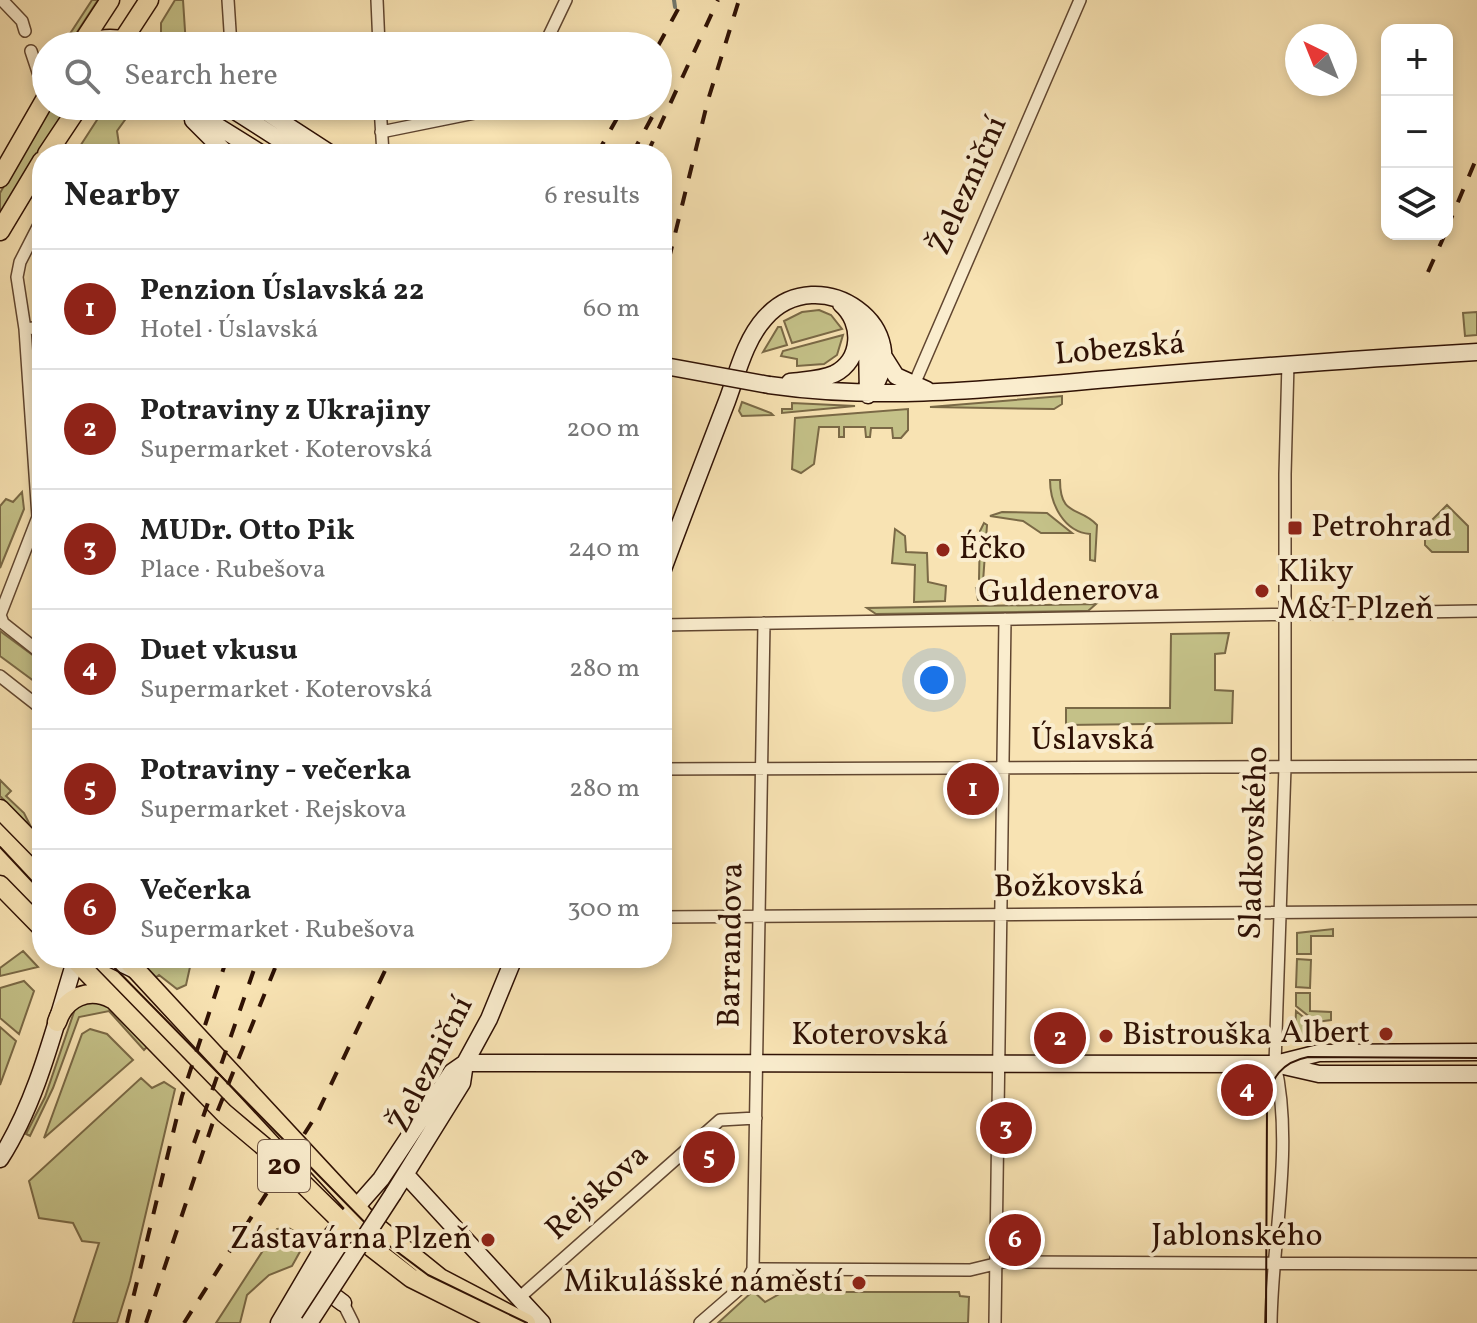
<!DOCTYPE html>
<html lang="en">
<head>
<meta charset="utf-8">
<style>
	:root { --surface:#fff; --page:#f2f2f2; --text:#222; --muted:#767676; --line:#e0e0e0; --accent:#8f2418 }
	body { margin:0; font-family:Vollkorn,serif; background:var(--page); color:var(--text) }
	.controls { position:absolute; right:24px; top:24px; display:grid; overflow:hidden; border-radius:16px; box-shadow:0 4px 12px #0003 }
	.controls button { width:72px; height:72px; display:grid; place-items:center; padding:0; border:0; border-bottom:2px solid var(--line); background:var(--surface); color:var(--text); font:40px sans-serif }
	.compass { position:absolute; left:1285px; top:24px; width:72px; height:72px; border-radius:50%; background:var(--surface); box-shadow:0 4px 12px #0003; rotate:317deg }
	.you { position:absolute; left:934px; top:680px; width:28px; height:28px; margin:-20px; border:6px solid #fff; border-radius:50%; background:#1a73e8; box-shadow:0 0 0 12px #1a73e833 }
	.badge { display:grid; place-items:center; width:52px; height:52px; border-radius:50%; background:var(--accent); color:#fff; font-size:26px; font-weight:700 }
	.pin { position:absolute; translate:-50% -50%; border:4px solid #fff; box-shadow:0 2px 8px #0006 }
	.list { margin:0; padding:0; list-style:none }
	h2 { display:flex; justify-content:space-between; align-items:center; height:104px; margin:0; padding:0 32px; font-size:34px }
	h2 small { font-size:26px; font-weight:400; color:var(--muted) }
	.list li { display:grid; grid-template-columns:52px 1fr auto; gap:24px; align-items:center; box-sizing:border-box; height:120px; padding:0 32px; border-top:2px solid var(--line) }
	.list b { display:block; font-size:30px; white-space:nowrap }
	.list p { margin:0; font-size:26px; white-space:nowrap; color:var(--muted) }
	.list em { font-size:26px; font-style:normal; color:var(--muted) }
	.icon { flex:none; width:44px; height:44px; fill:none; stroke:currentColor; stroke-width:2; stroke-linecap:round; stroke-linejoin:round }
	.map { position:relative; flex:none; width:1477px; height:1323px; overflow:hidden }
	.search { position:absolute; background:var(--surface); box-shadow:0 4px 12px #0003; left:32px; top:32px; width:640px; height:88px; display:flex; align-items:center; gap:20px; box-sizing:border-box; padding:0 28px; border-radius:44px; color:var(--muted); font-size:30px }
	.panel { position:absolute; background:var(--surface); box-shadow:0 4px 12px #0003; left:32px; top:144px; width:640px; height:824px; border-radius:32px }
	.map>svg:first-child { display:block }
	.green { fill:#c4c188; stroke:#7a6946; stroke-width:2 }
	.lines { fill:none; stroke-linecap:round; stroke-linejoin:round }
	.stream { stroke:#72786e; stroke-width:4 }
	.street-casing { stroke:#614630; stroke-width:14 }
	.secondary-casing { stroke:#2f1104; stroke-width:19 }
	.primary-casing { stroke:#2f1104; stroke-width:21 }
	.street { stroke:#faedce; stroke-width:11 }
	.secondary { stroke:#faedce; stroke-width:16 }
	.primary { stroke:#f8e3b3; stroke-width:18 }
	.tram { stroke:#2f1104; stroke-width:2 }
	.rail { stroke:#2f1104; stroke-width:4; stroke-dasharray:14 14; stroke-linecap:butt }
	.secondary-bridge-casing { stroke:#2f1104; stroke-width:19; stroke-linecap:butt }
	.secondary-bridge { stroke:#faedce; stroke-width:16 }
	.poi-dot { fill:#8f2418; stroke:#faedce; stroke-width:3 }
	.labels { text-anchor:middle; dominant-baseline:central; stroke-width:8; stroke-linejoin:round; paint-order:stroke }
	.shield { fill:#faedce; stroke:#6c5341; stroke-width:2 }
	.shield-label { font-size:30px; font-weight:bold; fill:#2f1104 }
	.street-label { font-size:32px; fill:#2f1104; stroke:#faedce }
	.poi-label { font-size:32px; fill:#2f1104; stroke:#faedce; text-anchor:start }
</style>
</head>
<body>
<div class="map">
<svg width="1477" height="1323" viewBox="0 0 1477 1323">
	<rect width="100%" height="100%" fill="#f8e3b3"/>
	<filter id="stains"><feTurbulence type="fractalNoise" baseFrequency=".0025" numOctaves="4"/><feColorMatrix values="0 0 0 0 .2 0 0 0 0 .09 0 0 0 0 .02 0 0 0 .5 -.17"/></filter>
	<radialGradient id="worn" r=".72"><stop offset=".6" stop-color="#630" stop-opacity="0"/><stop offset="1" stop-color="#630" stop-opacity=".3"/></radialGradient>
	<!-- green -->
	<path class="green" d="M92 0H98L68 46H62Z
		M175 0H183L186 46H171L161 39V23Z
		M50 106H68L0 214V193Z
		M106 106H135L117 131 120 151 81 148 75 154Z
		M819 310 831 315 842 329 792 343 784 321 802 312Z
		M1477 312V335L1465 336 1463 313Z
		M778 327H781L787 345 763 352Z
		M843 335 837 355 824 364 797 366V359L781 356 783 351Z
		M1062 396V404L1054 409 930 407Z
		M742 402 771 413 773 415 742 416 739 411Z
		M792 403 855 406 782 413V409H792Z
		M908 409V430L901 438H893L892 428H871L870 437H866L865 427H844V437H839V427H819L814 464 801 473 792 469 795 418Z
		M1050 480H1060C1060 518 1080 506 1097 525L1095 561 1090 560V534C1064 532 1050 504 1050 480Z
		M22 492 24 509 0 568V506L6 499 13 502Z
		M1447 505 1468 526V552H1432L1425 545V527Z
		M1002 512 1047 513 1072 533H1041L1023 521 990 516Z
		M984 523 987 525 983 582 979 579 980 531Z
		M895 529 905 536 906 552 927 553 928 582 946 586 945 601 914 602 915 565 892 563Z
		M985 586 986 596 1086 599 978 600 976 588Z
		M1096 604 1088 611H1079L876 614 867 608Z
		M0 631 42 662V687L0 656Z
		M1229 633 1225 653 1215 654V690L1233 691 1232 723 1066 725V708H1170L1171 634Z
		M0 780 11 791 6 796 24 813 31 827 0 796Z
		M1333 929V936H1311V954H1297V933Z
		M23 951 38 967 0 976V968Z
		M136 958H192L186 985 177 989 159 975 155 978Z
		M1297 959 1311 960 1310 988 1296 987Z
		M24 981 34 991 19 1034 0 1018V988Z
		M1296 993H1310V1011L1331 1012V1020L1316 1022 1296 1006Z
		M103 999 149 1045 144 1050 109 1011 79 1017 53 1088 30 1136 26 1134 45 1097 75 1009 79 1004Z
		M1296 1011 1313 1025 1314 1039 1295 1035Z
		M0 1027 16 1041 0 1085Z
		M90 1029 107 1034 133 1060 44 1138 82 1034Z
		M141 1078 152 1088 164 1082 175 1089 130 1281 117 1323H73L99 1243 82 1241 73 1223 39 1218 29 1181Z
		M289 1228 307 1239 292 1266 269 1275 247 1295 240 1323H216L277 1229Z
		M753 1291 765 1302 783 1292H959L960 1296 969 1297 968 1323H718Z"/>
	<g class="lines">
		<!-- stream -->
		<path class="stream" d="M674 0 675 7"/>
		<!-- street casing -->
		<g class="street-casing">
			<path id="street" d="M2 0 22 21 25 31
				M228 0 231 46
				M377 0 379 46
				M544 46 566 0
				M31 51 46 96
				M380 106 383 154
				M381 132 509 106
				M42 219 20 262 17 277 25 329 38 517 0 615 3 623 42 654
				M25 329 42 327
				M912 389 1080 0
				M662 625 1477 611
				M0 676 42 709
				M662 769 1477 766
				M662 917 1477 911
				M753 1269 970 1270 1003 1262 1477 1264
				M520 1297 720 1120 756 1118
				M343 1303 353 1323
				M700 1323 745 1284 753 1269 764 623
				M995 1323 1005 619
				M1271 1323C1272 1240 1294 1146 1275 1064L1285 767V474L1288 363"/>
		</g>
		<!-- secondary casing -->
		<g class="secondary-casing">
			<path id="secondary" d="M81 43C102 38 118 34 136 46
				M185 106 262 154
				M227 106 302 154
				M257 106 331 154
				M193 120 227 154
				M862 325 867 343 868 395
				M884 357 896 376 927 390
				M790 382C804 380 821 380 834 374 862 360 863 323 841 304
				M769 385C886 402 1002 388 1120 378 1239 368 1358 359 1477 352
				M662 572C683 515 705 458 727 401 737 374 745 340 765 318 819 257 922 329 868 395
				M110 958 133 969
				M465 1063 1275 1064 1319 1074H1477
				M1275 1064 1319 1053 1477 1052
				M0 1159C38 1100 55 1025 76 958
				M406 1175 542 1323
				M393 1194 462 1083 465 1063 489 1019 514 958
				M318 1293 331 1294 343 1303
				M279 1323 329 1238 381 1179 452 1072 465 1063
				M295 1323 315 1283 361 1225"/>
		</g>
		<!-- primary casing -->
		<g class="primary-casing">
			<path id="primary" d="M80 46 110 0
				M119 46 149 0
				M47 154 79 106
				M0 178 46 98
				M0 231 42 161
				M0 809 42 852
				M0 885 42 928
				M73 958 224 1113 274 1155 353 1233 411 1278 501 1323
				M125 958 367 1219 440 1278 526 1323
				M57 1022C65 997 89 987 112 999"/>
		</g>
		<!-- street -->
		<use href="#street" class="street"/>
		<!-- secondary -->
		<use href="#secondary" class="secondary"/>
		<!-- primary -->
		<use href="#primary" class="primary"/>
		<!-- tram -->
		<path class="tram" d="M0 847 42 892
			M105 958 384 1242 428 1275 527 1323
			M1266 1323 1267 1104C1270 1078 1282 1062 1308 1057L1477 1058"/>
		<!-- rail -->
		<path class="rail" d="M658 46 683 0
			M597 154 624 106
			M632 154 658 106
			M647 154 718 0
			M1447 228 1477 157
			M1428 272 1445 234
			M662 287 708 100 739 0
			M194 1143 258 958
			M127 1323 182 1096 227 958
			M146 1323 212 1125 279 958
			M184 1323 317 1114 391 958"/>
		<!-- secondary-bridge casing -->
		<g class="secondary-bridge-casing">
			<path id="secondary-bridge" d="M665 366 769 385
				M309 1323 393 1194"/>
		</g>
		<!-- secondary-bridge -->
		<use href="#secondary-bridge" class="secondary-bridge"/>
	</g>
	<!-- markers -->
	<g class="poi-dot">
		<rect x="1287" y="520" width="16" height="16" rx="4"/>
		<circle cx="943" cy="550" r="8"/>
		<circle cx="1262" cy="591" r="8"/>
		<circle cx="1386" cy="1034" r="8"/>
		<circle cx="1106" cy="1036" r="8"/>
		<circle cx="488" cy="1240" r="8"/>
		<circle cx="859" cy="1283" r="8"/>
	</g>
	<g class="labels">
		<!-- shield labels -->
		<rect class="shield" x="258" y="1140" width="52" height="52" rx="6"/>
		<g class="shield-label">
			<text x="284" y="1166">20</text>
		</g>
		<!-- street labels -->
		<g class="street-label">
			<text transform="translate(969 186) rotate(-66)">Železniční</text>
			<text transform="translate(1120 350) rotate(-5)">Lobezská</text>
			<text transform="translate(1069 592) rotate(-1)">Guldenerova</text>
			<text x="1093" y="741">Úslavská</text>
			<text transform="translate(1255 843) rotate(-88)">Sladkovského</text>
			<text transform="translate(1069 887) rotate(-1)">Božkovská</text>
			<text transform="translate(732 945) rotate(-89)">Barrandova</text>
			<text x="870" y="1036">Koterovská</text>
			<text transform="translate(432 1065) rotate(-63)">Železniční</text>
			<text transform="translate(598 1193) rotate(-42)">Rejskova</text>
			<text x="1237" y="1237">Jablonského</text>
		</g>
		<!-- poi labels -->
		<g class="poi-label">
			<text x="1311" y="528">Petrohrad</text>
			<text x="959" y="550">Éčko</text>
			<text x="1278" y="573">Kliky<tspan x="1278" dy="37">M&amp;T Plzeň</tspan></text>
			<text x="1370" y="1034" text-anchor="end">Albert</text>
			<text x="1122" y="1036">Bistrouška</text>
			<text x="472" y="1240" text-anchor="end">Zástavárna Plzeň</text>
			<text x="843" y="1283" text-anchor="end">Mikulášské náměstí</text>
		</g>
	</g>
	<rect width="100%" height="100%" filter="url(#stains)"/>
	<rect width="100%" height="100%" fill="url(#worn)"/>
</svg>
<div class="controls">
<button>+</button>
<button>−</button>
<button><svg class="icon" aria-label="layers" viewBox="0 0 24 24"><path d="M12 4l9 5-9 5-9-5zM3 14l9 5 9-5"/></svg></button>
</div>
<svg class="compass" viewBox="-18 -18 36 36"><path d="M0-13l5 13h-10z" fill="#e53935"/><path d="M0 13l5-13h-10z" fill="#767676"/></svg>
<div class="you"></div>
<div class="pin badge" style="left:973px;top:789px">1</div>
<div class="pin badge" style="left:1060px;top:1038px">2</div>
<div class="pin badge" style="left:1006px;top:1128px">3</div>
<div class="pin badge" style="left:1247px;top:1090px">4</div>
<div class="pin badge" style="left:709px;top:1157px">5</div>
<div class="pin badge" style="left:1015px;top:1240px">6</div>
<div class="search"><svg class="icon" aria-label="search" viewBox="0 0 24 24"><circle cx="10" cy="10" r="6"/><path d="M15 15l6 6"/></svg>Search here</div>
<section class="panel">
<h2>Nearby<small>6 results</small></h2>
<ul class="list">
<li><span class="badge">1</span><div><b>Penzion Úslavská 22</b><p>Hotel · Úslavská</p></div><em>60 m</em></li>
<li><span class="badge">2</span><div><b>Potraviny z Ukrajiny</b><p>Supermarket · Koterovská</p></div><em>200 m</em></li>
<li><span class="badge">3</span><div><b>MUDr. Otto Pik</b><p>Place · Rubešova</p></div><em>240 m</em></li>
<li><span class="badge">4</span><div><b>Duet vkusu</b><p>Supermarket · Koterovská</p></div><em>280 m</em></li>
<li><span class="badge">5</span><div><b>Potraviny - večerka</b><p>Supermarket · Rejskova</p></div><em>280 m</em></li>
<li><span class="badge">6</span><div><b>Večerka</b><p>Supermarket · Rubešova</p></div><em>300 m</em></li>
</ul>
</section>
</div>
</body>
</html>
